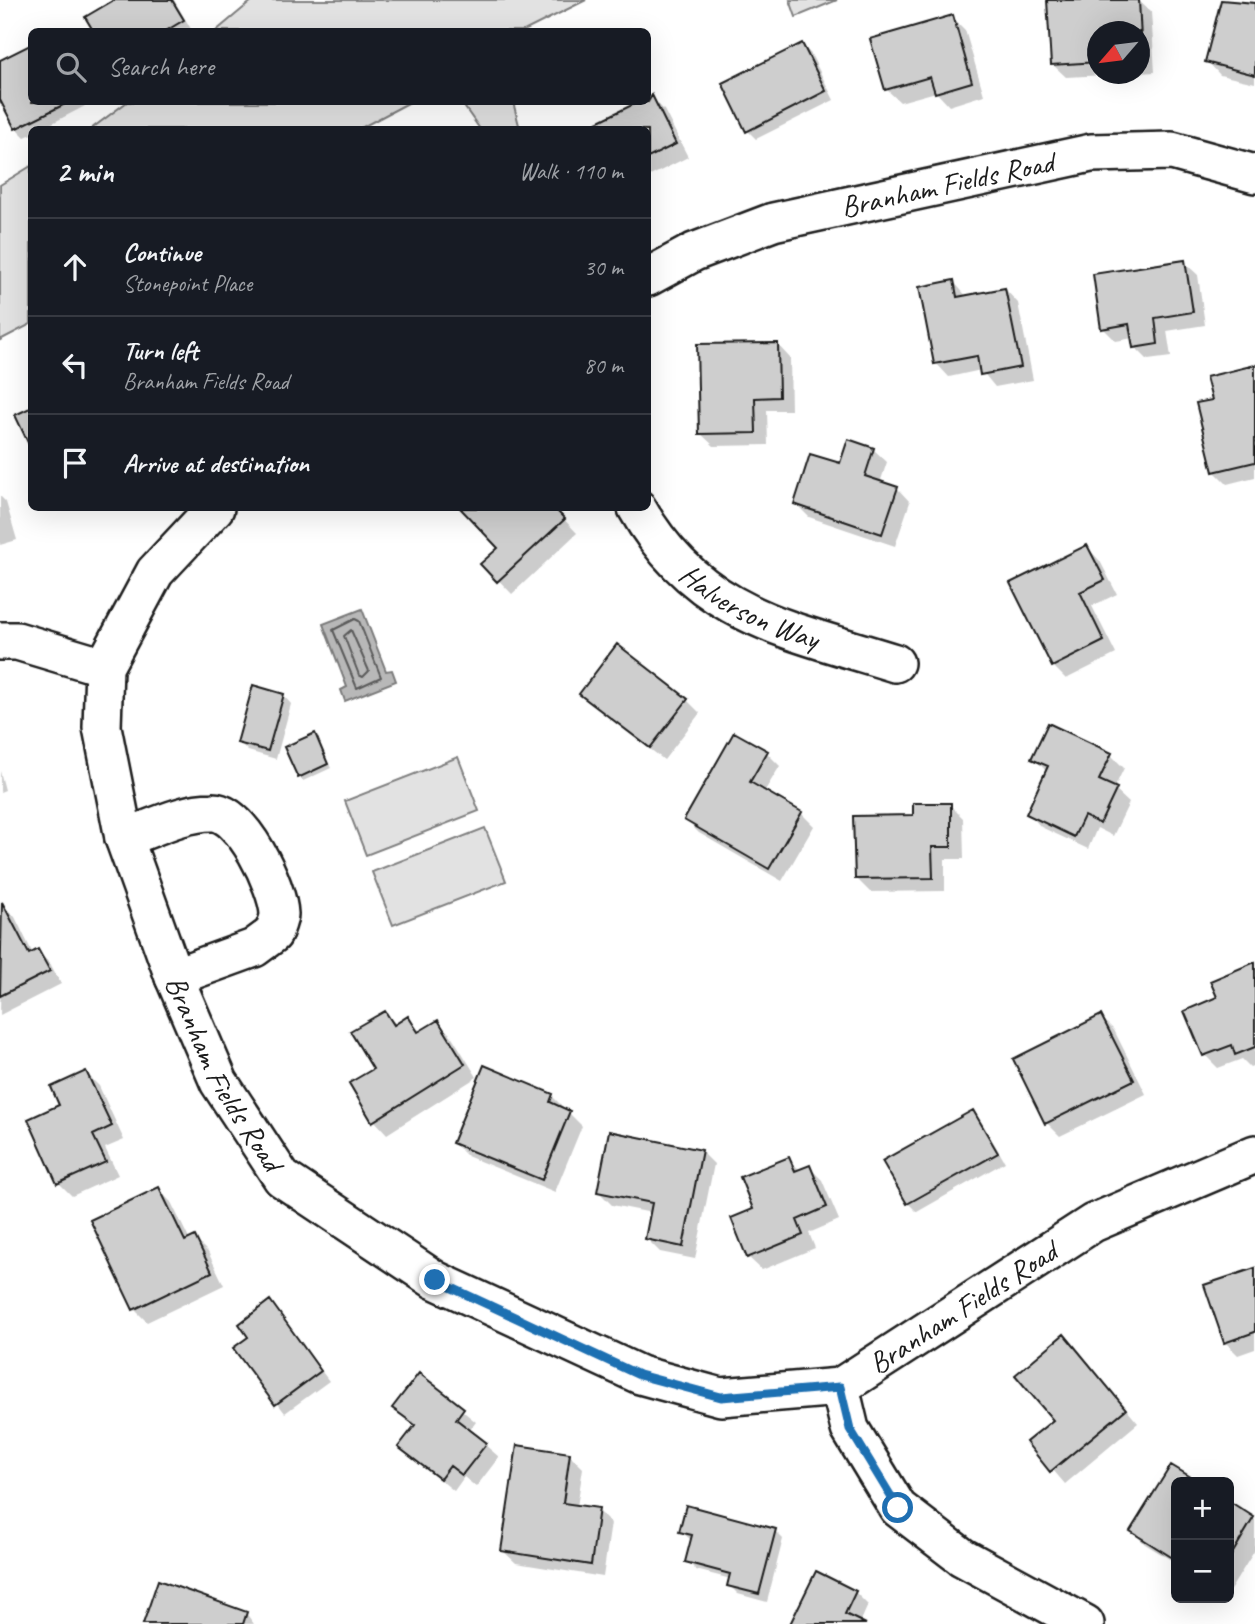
<!DOCTYPE html>
<html lang="en">
<head>
<meta charset="utf-8">
<style>
	:root { --surface:#171b24; --page:#242831; --text:#f1f3f6; --muted:#9ea1a6; --line:#363941 }
	body { margin:0; font-family:Caveat,sans-serif; background:var(--page); color:var(--text) }
	.controls { position:absolute; right:21px; bottom:21px; display:grid; overflow:hidden; border-radius:10px; box-shadow:0 7px 28px #0002 }
	.controls button { width:63px; height:63px; display:grid; place-items:center; padding:0; border:0; border-bottom:2px solid var(--line); background:var(--surface); color:var(--text); font:35px sans-serif }
	.compass { position:absolute; left:1087px; top:21px; width:63px; height:63px; border-radius:50%; background:var(--surface); box-shadow:0 7px 28px #0002; rotate:242deg }
	.stop { position:absolute; width:21px; height:21px; margin:-16px; border:5px solid #1f6fb2; border-radius:50%; background:#fff }
	.stop.end { background:#1f6fb2; border-color:#fff; box-shadow:0 2px 7px #0008 }
	.list { margin:0; padding:0; list-style:none }
	h2 { display:flex; justify-content:space-between; align-items:center; height:91px; margin:0; padding:0 28px; font-size:30px }
	h2 small { font-size:23px; font-weight:400; color:var(--muted) }
	.list li { display:grid; grid-template-columns:46px 1fr auto; gap:21px; align-items:center; box-sizing:border-box; height:98px; padding:0 28px; border-top:2px solid var(--line) }
	.list b { display:block; font-size:26px; white-space:nowrap }
	.list p { margin:0; font-size:23px; white-space:nowrap; color:var(--muted) }
	.list em { font-size:23px; font-style:normal; color:var(--muted) }
	.icon { flex:none; width:38px; height:38px; fill:none; stroke:currentColor; stroke-width:2; stroke-linecap:round; stroke-linejoin:round }
	.map { position:relative; flex:none; width:1255px; height:1624px; overflow:hidden }
	.search { position:absolute; background:var(--surface); box-shadow:0 7px 28px #0002; left:28px; top:28px; width:623px; height:77px; display:flex; align-items:center; gap:18px; box-sizing:border-box; padding:0 24px; border-radius:10px; color:var(--muted); font-size:26px }
	.panel { position:absolute; background:var(--surface); box-shadow:0 7px 28px #0002; left:28px; top:126px; width:623px; height:385px; border-radius:10px }
	.map>svg:first-child { display:block }
	.green { fill:#e2e2e2; stroke:#7f7f7f; stroke-width:2 }
	.water { fill:#b8b8b8; stroke:#7a7a7a; stroke-width:2 }
	.shadow { fill:#0003 }
	.lines { fill:none; stroke-linecap:round; stroke-linejoin:round }
	.shore { stroke:#5a5a5a; stroke-width:2 }
	.building { fill:#cecece; stroke:#1c1c1c; stroke-width:2 }
	.minor-casing { stroke:#1c1c1c; stroke-width:42 }
	.minor { stroke:#fff; stroke-width:37 }
	.route { stroke:#1f6fb2; stroke-width:9 }
	.labels { text-anchor:middle; dominant-baseline:central; stroke-width:6; stroke-linejoin:round; paint-order:stroke }
	.street-label { font-size:30px; fill:#1c1c1c; stroke:#fff }
</style>
</head>
<body>
<div class="map">
<svg width="1255" height="1624" viewBox="0 0 1255 1624">
	<rect width="100%" height="100%" fill="#fff"/>
	<filter id="ink" filterUnits="userSpaceOnUse"><feTurbulence type="fractalNoise" baseFrequency=".0143" numOctaves="2"/><feDisplacementMap in="SourceGraphic" scale="14" xChannelSelector="R" yChannelSelector="G"/><feConvolveMatrix kernelMatrix="1 2 1 2 8 2 1 2 1" color-interpolation-filters="sRGB"/></filter>
	<g filter="url(#ink)">
		<!-- green -->
		<path class="green" d="M253 0H586L524 31H216Z
			M790 0H837L796 17Z
			M127 102H410L359 129H91Z
			M461 102H513L520 129H480Z
			M31 166V324L0 340V185Z
			M458 757 479 811 366 855 345 801Z
			M485 828 506 881 393 925 372 872Z"/>
		<!-- water -->
		<path class="water" d="M362 609 386 671 392 670 396 681 345 701 341 690 347 687 323 624Z"/>
		<!-- shadow -->
		<path class="shadow" d="M117 0H174L191 29 96 32Z
			M1048 0H1138L1151 12 1155 72 1140 73V32H1098V74H1126L1066 77 1052 64Z
			M1223 0 1255 5V83L1220 75 1207 61Z
			M952 17 965 30 984 95 949 106 936 92 900 102 886 89Z
			M802 45 811 54 834 100 756 139 747 130Z
			M0 62 32 102H83L85 106 39 130H32V134L25 137 16 128 0 96Z
			M651 97 664 110 688 157 648 177V130H585Z
			M1184 262 1198 275 1205 325 1167 331 1171 357 1148 360 1135 347 1133 338 1116 341 1103 328Z
			M954 282 967 297 1005 289 1018 303 1033 380 995 387 981 370 949 377 936 363Z
			M777 344 790 358 791 410H767L768 445 714 446 700 433Z
			M1255 367V477L1227 484 1214 471Z
			M873 449 887 462 880 483 897 488 910 502 895 546 809 517 796 504 841 466Z
			M0 496 6 502 17 540 0 545Z
			M462 508H553L577 533 512 594 483 564 500 548Z
			M1087 547 1100 561 1117 594 1092 606 1116 654 1066 679 1053 666Z
			M581 694 687 700 700 713 664 760Z
			M283 695 291 704 276 759 248 751 239 742Z
			M1049 725 1111 755 1124 768 1114 789 1129 803 1113 836 1097 828 1088 849 1041 827 1028 813 1047 772 1034 758Z
			M314 735 331 768 303 781 299 777Z
			M767 753 780 766 764 792 801 813 814 826 782 881 699 833 686 820Z
			M0 771 5 790 0 792Z
			M950 805 963 818 964 859H945V891L870 892 857 879 915 817Z
			M2 904 15 917 33 954 38 951 51 965 61 984 0 1015Z
			M1255 964V1065L1250 1067 1242 1059 1218 1068 1205 1055 1219 998Z
			M385 1013 397 1025 408 1019 421 1032 438 1022 451 1035 477 1077 387 1134 374 1120 375 1069Z
			M1101 1017 1114 1030 1146 1094 1060 1136 1047 1123 1015 1060Z
			M86 1073 99 1086 124 1140 105 1148 118 1175 72 1196 59 1183 62 1106Z
			M552 1096 582 1126 555 1192 467 1156 454 1143Z
			M972 1112 981 1121 1005 1162 917 1212 908 1203Z
			M701 1151 714 1164 695 1259 660 1252 647 1239 652 1213 612 1205 599 1192Z
			M788 1159 800 1170 809 1167 822 1180 839 1220 809 1233 815 1248 762 1270 748 1257 733 1219 756 1210Z
			M158 1189 171 1202 190 1241 195 1239 208 1252 224 1285 147 1322 134 1309Z
			M1255 1270V1349L1238 1355 1225 1342Z
			M270 1303 329 1381 285 1413 235 1348 250 1337Z
			M1064 1336 1138 1423 1065 1484 1029 1442 1055 1420Z
			M419 1375 476 1422 469 1431 499 1457 476 1487 464 1477 454 1491 400 1447 416 1427 394 1408Z
			M570 1455 583 1468 577 1507 598 1510 611 1523 603 1577 516 1563 502 1550Z
			M1172 1467 1196 1482H1176V1563L1145 1544 1132 1531Z
			M1229 1503 1255 1520V1550L1229 1592Z
			M681 1531H775L783 1539 767 1602 738 1594 729 1585 731 1579 696 1570 687 1561 692 1541Z
			M855 1592 868 1605 860 1623 862 1624H792Z
			M246 1613 254 1624H144Z"/>
		<g class="lines">
			<!-- shore -->
			<path class="shore" d="M355 619 359 621 381 677 357 688 333 630Z
				M351 630 369 671 363 677 359 675 344 636Z"/>
		</g>
		<!-- building -->
		<path class="building" d="M114 0H172L184 20 164 32H94L85 17Z
			M1047 0H1139L1142 59H1140V32H1098V62L1051 65Z
			M1221 0 1255 3V75L1205 62Z
			M953 15 972 82 935 93 930 77 885 90 870 39Z
			M802 43 826 91 746 132 722 83Z
			M32 44V102H69L15 129 0 100V60Z
			M652 95 676 144 648 158V130H581L638 102H648Z
			M1185 260 1193 312 1155 318 1158 344 1133 348 1129 324 1101 329 1093 274Z
			M954 280 957 297 1005 288 1021 367 980 375 977 356 934 364 919 287Z
			M778 343 779 397 755 398 756 433 699 434 697 344Z
			M1255 365V462L1213 472 1196 403 1212 400 1206 377Z
			M32 407V451L15 415Z
			M848 439 874 448 865 476 898 487 882 534 794 504 810 454 840 463Z
			M460 508H554L565 519 497 582 480 564 498 548Z
			M1087 545 1105 580 1080 592 1104 641 1052 667 1010 583Z
			M617 644 688 699 650 748 579 694Z
			M253 685 284 694 268 751 237 743Z
			M1048 723 1112 753 1099 780 1117 788 1100 824 1084 816 1074 837 1026 814 1048 766 1031 759Z
			M734 732 768 751 750 782 802 812 769 869 684 820Z
			M315 733 328 764 298 778 284 747Z
			M913 803H951V847H932L933 878 855 879 853 816 913 815Z
			M2 902 29 954 38 949 50 971 0 996Z
			M1255 962V1047L1235 1055 1232 1045 1203 1056 1184 1011 1217 997 1210 981Z
			M385 1011 394 1025 408 1016 418 1032 438 1020 465 1064 372 1122 349 1083 373 1069 350 1031Z
			M1101 1015 1134 1080 1045 1124 1013 1059Z
			M484 1065 553 1094 550 1102 570 1111 542 1180 452 1143Z
			M86 1071 112 1126 93 1135 106 1162 57 1184 28 1119 59 1105 51 1087Z
			M973 1110 998 1153 907 1204 882 1161Z
			M609 1131 702 1150 683 1247 645 1239 652 1203 597 1192Z
			M789 1157 795 1171 810 1165 827 1207 797 1220 803 1235 747 1258 731 1218 753 1209 740 1177Z
			M159 1187 185 1241 195 1236 212 1272 133 1310 90 1220Z
			M1255 1268V1332L1224 1343 1204 1285Z
			M270 1300 321 1371 275 1405 233 1348 248 1337 239 1324Z
			M1064 1334 1126 1409 1050 1472 1026 1442 1053 1420 1015 1375Z
			M419 1373 464 1408 456 1419 487 1443 462 1475 450 1466 440 1479 398 1447 415 1425 392 1408Z
			M517 1445 570 1453 563 1503 599 1508 591 1565 501 1551Z
			M1171 1465 1199 1482H1176V1560L1130 1531Z
			M1229 1501 1254 1517 1229 1559Z
			M686 1505 776 1529 759 1594 727 1586 730 1574 685 1562 692 1535 679 1532Z
			M816 1571 856 1591 845 1614 866 1624H790Z
			M158 1580 247 1612 243 1624H143Z"/>
		<g class="lines">
			<!-- minor casing -->
			<g class="minor-casing">
				<g id="minor">
					<path id="s1" d="M648 277 694 252 773 222 1091 153 1172 151 1255 174"/>
					<path id="s2" d="M215 508 155 572 104 667 102 727 124 838 174 977 219 1082 282 1178 435 1280 640 1375 721 1397 840 1387 1093 1223 1255 1154"/>
					<path id="s3" d="M637 508C697 615 787 629 895 663"/>
					<path d="M0 641H17L104 667"/>
					<path d="M124 838C151 829 183 812 212 812 242 811 278 887 279 914 279 920 275 928 273 934L254 948 174 977"/>
					<path d="M840 1387 850 1429 898 1508 962 1557 1085 1624"/>
				</g>
			</g>
			<!-- minor -->
			<use href="#minor" class="minor"/>
		</g>
	</g>
	<g class="lines" filter="url(#ink)">
		<!-- route -->
		<path class="route" d="M435 1280 639 1375 721 1397 840 1387 850 1429 898 1508"/>
	</g>
	<g class="labels">
		<!-- street labels -->
		<g class="street-label">
			<text stroke="none"><textPath href="#s1" startOffset="315">Branham Fields Road</textPath></text>
			<text stroke="none"><textPath href="#s3" startOffset="154">Halverson Way</textPath></text>
			<text stroke="none"><textPath href="#s2" startOffset="625">Branham Fields Road</textPath></text>
			<text stroke="none"><textPath href="#s2" startOffset="1505">Branham Fields Road</textPath></text>
		</g>
	</g>
</svg>
<div class="controls">
<button>+</button>
<button>−</button>
</div>
<svg class="compass" viewBox="-18 -18 36 36"><path d="M0-13l5 13h-10z" fill="#e53935"/><path d="M0 13l5-13h-10z" fill="#9ea1a6"/></svg>
<div class="stop" style="left:898px;top:1508px"></div>
<div class="stop end" style="left:435px;top:1280px"></div>
<div class="search"><svg class="icon" aria-label="search" viewBox="0 0 24 24"><circle cx="10" cy="10" r="6"/><path d="M15 15l6 6"/></svg>Search here</div>
<section class="panel">
<h2>2 min<small>Walk · 110 m</small></h2>
<ul class="list">
<li><svg class="icon" aria-label="ahead" viewBox="0 0 24 24"><path d="M12 20V5M6 11l6-6 6 6"/></svg><div><b>Continue</b><p>Stonepoint Place</p></div><em>30 m</em></li>
<li><svg class="icon" aria-label="left" viewBox="0 0 24 24"><path d="M17 20v-9H6M10 6l-5 5 5 5"/></svg><div><b>Turn left</b><p>Branham Fields Road</p></div><em>80 m</em></li>
<li><svg class="icon" aria-label="arrive" viewBox="0 0 24 24"><path d="M6 21V4h12l-3 4 3 4H6"/></svg><div><b>Arrive at destination</b></div></li>
</ul>
</section>
</div>
</body>
</html>
